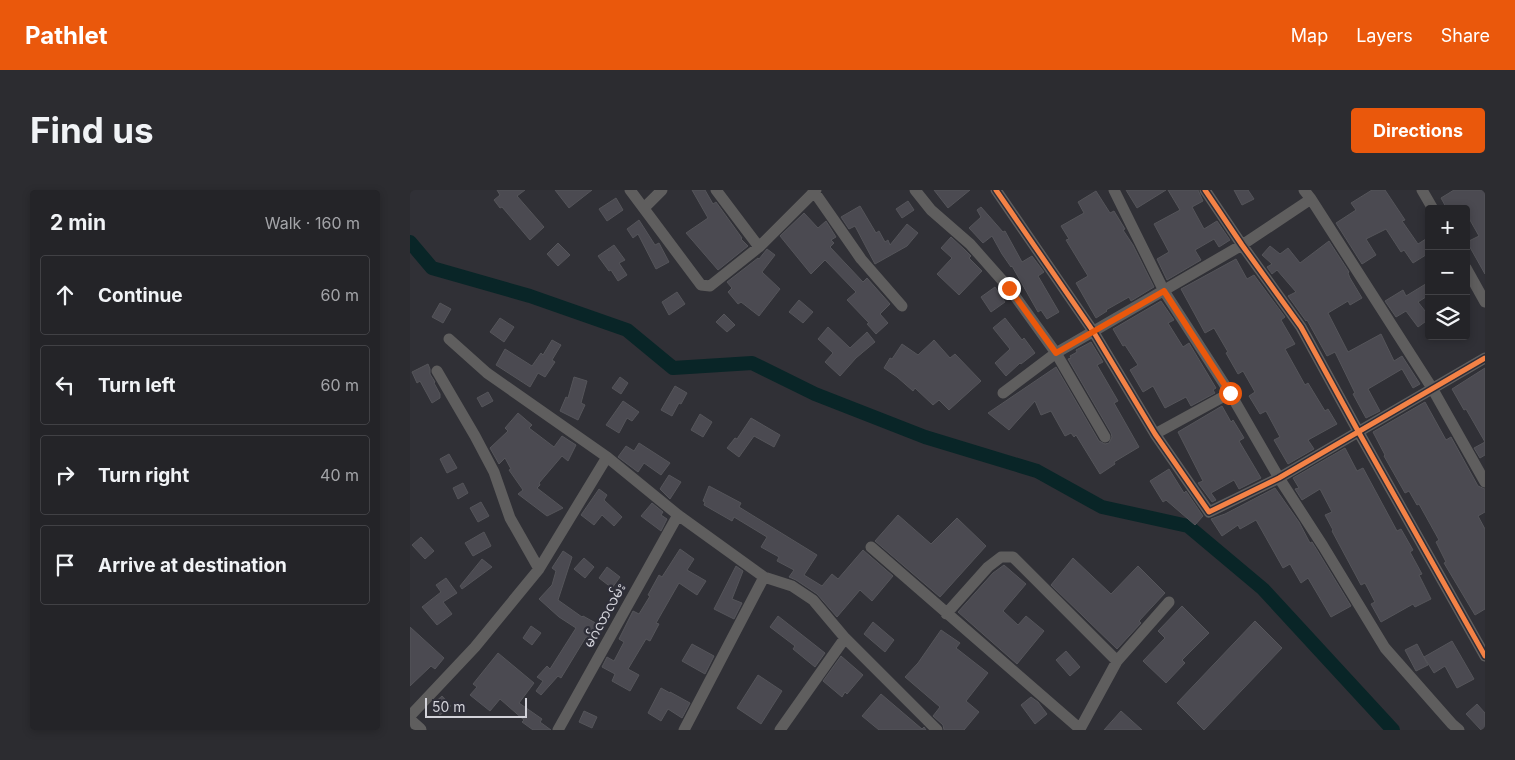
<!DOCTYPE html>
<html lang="en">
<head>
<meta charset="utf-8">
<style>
	:root { --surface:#242428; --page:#2c2c30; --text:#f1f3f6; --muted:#a3a4a8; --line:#414145; --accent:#ea580c }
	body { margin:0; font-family:Inter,"Noto Sans Myanmar",sans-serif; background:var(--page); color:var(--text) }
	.controls { position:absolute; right:15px; top:15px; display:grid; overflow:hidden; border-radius:5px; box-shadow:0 2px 8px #0003 }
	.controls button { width:45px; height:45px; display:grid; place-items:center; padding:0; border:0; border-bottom:1px solid var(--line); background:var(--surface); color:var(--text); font:25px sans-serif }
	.scale { position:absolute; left:15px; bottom:12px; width:102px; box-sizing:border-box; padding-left:5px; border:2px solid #d2d2d9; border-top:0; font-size:14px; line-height:18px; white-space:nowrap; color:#d2d2d9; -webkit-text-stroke:4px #2e2e38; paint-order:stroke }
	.stop { position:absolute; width:15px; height:15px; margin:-11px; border:4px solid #ea580c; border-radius:50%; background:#fff }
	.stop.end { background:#ea580c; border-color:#fff; box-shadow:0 1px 5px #0008 }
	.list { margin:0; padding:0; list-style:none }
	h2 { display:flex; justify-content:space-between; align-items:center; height:65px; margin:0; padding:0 20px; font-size:21px }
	h2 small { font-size:16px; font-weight:400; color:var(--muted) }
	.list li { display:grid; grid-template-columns:32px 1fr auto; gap:15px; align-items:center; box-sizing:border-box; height:80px; margin:0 10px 10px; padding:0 10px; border:1px solid var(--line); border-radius:5px }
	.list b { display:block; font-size:19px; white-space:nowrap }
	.list em { font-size:16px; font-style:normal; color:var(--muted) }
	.icon { flex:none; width:28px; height:28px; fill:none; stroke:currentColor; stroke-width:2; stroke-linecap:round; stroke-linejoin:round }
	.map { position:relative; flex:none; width:1075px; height:540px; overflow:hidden; border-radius:5px }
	header { display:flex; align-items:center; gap:30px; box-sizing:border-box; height:70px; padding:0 25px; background:var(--accent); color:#fff }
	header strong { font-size:24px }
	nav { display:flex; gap:28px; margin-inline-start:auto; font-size:18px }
	.intro { display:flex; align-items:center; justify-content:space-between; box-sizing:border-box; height:120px; padding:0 30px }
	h1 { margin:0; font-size:35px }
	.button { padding:12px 22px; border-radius:5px; background:var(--accent); color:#fff; font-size:18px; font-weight:700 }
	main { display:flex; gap:30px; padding:0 30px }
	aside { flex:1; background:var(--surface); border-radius:5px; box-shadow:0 2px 8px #0003 }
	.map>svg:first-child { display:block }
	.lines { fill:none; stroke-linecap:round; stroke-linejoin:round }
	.canal { stroke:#092527; stroke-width:14 }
	.building { fill:#4b4a51; stroke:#55555a }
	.minor { stroke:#5f5e5e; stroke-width:11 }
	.tertiary { stroke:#5f5e5e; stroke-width:15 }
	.cycleway-casing { stroke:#2e2e38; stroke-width:8 }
	.cycleway { stroke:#f48246; stroke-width:5 }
	.route { stroke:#ea580c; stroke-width:6 }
	.labels { text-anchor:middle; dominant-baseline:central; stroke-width:4.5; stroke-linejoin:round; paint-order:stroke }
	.street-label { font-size:14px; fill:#d2d2d9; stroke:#2e2e38 }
</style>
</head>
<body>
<header>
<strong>Pathlet</strong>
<nav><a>Map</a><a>Layers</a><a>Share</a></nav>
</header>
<div class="intro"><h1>Find us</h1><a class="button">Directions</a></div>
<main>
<aside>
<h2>2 min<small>Walk · 160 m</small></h2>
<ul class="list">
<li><svg class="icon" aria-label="ahead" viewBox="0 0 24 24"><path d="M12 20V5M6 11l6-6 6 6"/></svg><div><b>Continue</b></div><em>60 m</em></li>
<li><svg class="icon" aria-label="left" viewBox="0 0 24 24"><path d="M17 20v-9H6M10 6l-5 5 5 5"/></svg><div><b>Turn left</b></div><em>60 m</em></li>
<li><svg class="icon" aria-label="right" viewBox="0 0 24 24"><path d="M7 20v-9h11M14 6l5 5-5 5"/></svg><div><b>Turn right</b></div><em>40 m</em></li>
<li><svg class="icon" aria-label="arrive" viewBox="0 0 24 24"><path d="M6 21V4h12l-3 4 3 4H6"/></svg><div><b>Arrive at destination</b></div></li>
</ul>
</aside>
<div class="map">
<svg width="1075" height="540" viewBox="0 0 1075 540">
	<rect width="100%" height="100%" fill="#303036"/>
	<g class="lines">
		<!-- canal -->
		<path class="canal" d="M0 52 22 78 120 106 217 140 263 178 342 173 405 204 515 247 627 281 692 317 778 336 853 399 983 540"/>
	</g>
	<!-- building -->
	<path class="building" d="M87 0H115L107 6 134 37 120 50 92 17 90 18 84 10 90 5Z
		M145 0H182L159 18Z
		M282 0H295L303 14 306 12 332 48 331 49 338 56 308 80 276 43 298 28Z
		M524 0H560L538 18Z
		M716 0H756L727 18Z
		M758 0H788L793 11 782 17 794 39 807 31 820 50 809 57 804 49 785 60 791 70 757 90 747 69 759 62 744 34 770 20Z
		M824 0H838L844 9 832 15Z
		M962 0H975L995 30 992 31 1008 54 1019 47V63L1003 73 994 60 991 62 976 39 956 49 966 65 952 74 926 33 946 20 941 13Z
		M1044 0H1075V84L1057 52 1069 46 1056 23V19H1037L1031 8Z
		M686 1 700 23 704 21 715 39 713 40 723 55 744 97 721 111 719 107 696 120 697 121 686 128 666 93 678 86 656 50 659 49 651 36 674 23 668 12Z
		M206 8 213 20 197 31 189 19Z
		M498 11 504 20 492 28 486 19Z
		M450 16 466 43 469 41 475 52 478 50 480 55 497 34 508 43 497 56 465 74 445 36 439 39 431 27Z
		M571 17 593 42 595 41 612 72 622 66 634 82 628 86 649 122 637 129 631 120 628 122 602 76 601 77 592 64 582 46 573 53 559 38 571 27 567 20Z
		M394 23 408 38 416 31 426 47 421 50 424 53 420 57 453 92 457 88 480 114 470 124 478 133 466 144 457 134 459 133 437 110 446 102 415 70 401 84 370 46Z
		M229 30 245 55 249 53 259 72 246 79 228 44 223 48 217 39Z
		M541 47 555 60 561 66 559 68 572 81 549 105 527 84 542 68 531 58Z
		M919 51 939 82 938 83 940 88 952 108 940 115 938 111 918 123 938 162 971 144 984 171 992 166 1010 194 1003 198 992 179 958 199 970 221 956 228 943 204 945 203 925 162 917 166 897 130 896 131 878 106 886 102 867 80 862 84 857 77 862 74 852 65 860 56 870 64 878 58 890 73Z
		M148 53 160 65 148 76 137 64Z
		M204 55 215 70 209 73 217 85 208 91 201 80 199 81 188 66Z
		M357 59 365 65 352 82 370 99 349 126 331 112 328 114 318 102 322 98 317 92 348 68 349 69Z
		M826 69 837 89 844 85 875 127 871 130 885 154 875 159 895 195 898 193 915 221 918 219 927 234 898 250 904 259 878 274 864 250 870 247 856 221 850 224 839 206 845 202 833 181 828 184 816 163 818 162 804 138 795 143 771 99Z
		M1019 92V105L1008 112 1019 126V129L1008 137 996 121 986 127 975 111 993 100 996 106Z
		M585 97 595 112 581 122 571 107Z
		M267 102 275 114 259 125 252 112Z
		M389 110 403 122 393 133 379 122Z
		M751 111 764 130 758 133 773 157 779 153 806 198 803 200 805 203 781 216 776 207 755 218 743 196 733 202 720 180 728 175 715 155 713 156 703 139Z
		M30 113 41 119 33 133 22 127Z
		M314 124 325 135 317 142 306 132Z
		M90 128 104 137 94 152 80 142Z
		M595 128 612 150 614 148 625 163 611 174 610 173 596 186 585 173 600 159 583 138Z
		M418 137 440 158 457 142 465 152 446 168 430 186 415 172 423 163 408 149Z
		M142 150 151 155 142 170 145 172 135 187 128 183 120 197 86 175 95 159 122 176 131 163 133 165Z
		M524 150 540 168 545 164 571 191 539 220 529 210 523 215 505 198 503 201 487 187 474 178 480 168 482 169 492 154 508 165Z
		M681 152 693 172 687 175 708 211 704 213 729 257 704 272 705 274 690 284 666 245 664 247 661 243 655 246 641 221 631 225 625 211 599 240 578 223 646 177 689 251 695 254 699 253 702 247 701 243 658 169 661 168 660 166 667 162 666 160Z
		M18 174 20 179V184L25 192 24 193 30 204V208L22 213 10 191 7 193 2 182Z
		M1075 178V265L1070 268 1064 258 1075 252 1056 219 1054 220 1042 199Z
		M164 187 177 191 171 213 175 215 168 230 150 221 156 207 158 208Z
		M210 187 218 193 211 204 202 198Z
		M265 196 277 203 271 214 269 213 262 226 251 220Z
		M78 202 83 211 72 217 67 208Z
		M213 211 229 222 222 231 217 228 209 243 196 235Z
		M1015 212 1036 250 1041 247 1068 296 1075 299V322L1068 326 1075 339V419L1065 425 1034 373 1036 372 1026 352 1029 350 1009 314 1007 315 999 301 995 303 974 266 975 265 963 242Z
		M812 216 821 232 823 230 834 248 829 251 851 288 829 299 824 290 801 303 806 310 802 312 788 293 793 291 768 242Z
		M108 223 122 235 119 238 144 257 152 246 166 255 158 271 152 266 129 293 130 295 127 298 153 318 137 326 108 304 113 300 99 280 101 279 95 268 89 274 80 258 98 241 95 238Z
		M290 224 302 232 293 247 281 240Z
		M341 228 370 245 364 257 344 246 329 267 317 258 325 248 327 249Z
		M229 253 260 273 251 285 234 273 228 282 208 267 216 256 224 261Z
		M935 258 947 281 953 278 987 341 991 339 1003 360 1000 362 1012 384 1009 385 1021 409 1005 417 1003 414 971 432 961 414 965 412 955 393 951 395 922 341 923 340 915 325 922 322 910 299 892 310 885 299 889 298 883 288Z
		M39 264 47 278 37 283 30 269Z
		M759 279 774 303 776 301 793 326 785 335 756 310 753 312 740 291Z
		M259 285 271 292 260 309 250 299Z
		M53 293 58 303 48 309 43 298Z
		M299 296 331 313 329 317 407 365 394 385 412 396 422 384 428 389 453 360 483 386 462 411 450 400 427 427 407 404 386 390 379 387 384 380 367 371 369 367 351 357 357 347 324 327 322 331 294 315 295 312 293 311Z
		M865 298 889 332 900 353 902 352 907 360 941 416 921 427 898 388 891 393 880 374 873 378 846 330 830 339 828 335 812 346 801 329 815 324Z
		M189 299 197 305 194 310 212 327 204 336 192 325 184 335 171 325Z
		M71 312 79 326 68 332 60 318Z
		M242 313 253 322 251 325 257 329 251 341 231 326Z
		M488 325 521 354 547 328 576 356 530 407 465 351Z
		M74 342 81 356 63 366 55 353Z
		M11 347 24 361 15 369 2 355Z
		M270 359 284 369 277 380 296 391 287 405 269 393 246 433 249 434 240 451 236 449 218 479 229 485 220 501 202 491 205 484 192 477 197 467 204 471 214 452 209 449 223 421 229 424 240 406 238 405 249 385 252 387Z
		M153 361 162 367 148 410 172 427 173 426 191 436 183 451 176 447 151 488 148 486 131 505 126 501 133 491 127 487 137 476 140 479 166 438 149 427 129 409 142 395 146 381 142 378Z
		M174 368 184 377 175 388 164 379Z
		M663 368 701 404 728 376 755 403 729 431 731 433 707 459 641 395Z
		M72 369 82 377 52 399 50 396Z
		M594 375 616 394 593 421 608 435 616 426 634 441 607 474 548 422 583 383Z
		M326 376 333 381 322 409 332 413 324 429 304 419Z
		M197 377 210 387 202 398 189 388Z
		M36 388 47 403 33 412 42 424 27 435 12 417 31 402 26 395Z
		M772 416 799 443 772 470 775 473 756 493 733 471 755 448 748 441Z
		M368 426 415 463 405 477 383 459 385 456 360 437Z
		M845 431 872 458 794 540 767 513Z
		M463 432 484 450 475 462 454 444Z
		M121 436 131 443 122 455 113 448Z
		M0 437 34 468 25 479 21 476 0 496Z
		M531 440 550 453 546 458 578 483 556 511 569 522 554 540H534L533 535 523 526 530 517 495 487 508 473Z
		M1042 451 1064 489 1047 498 1035 476 1024 483 1014 467Z
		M282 454 304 466 295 484 272 471Z
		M1007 454 1018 475 1006 481 995 460Z
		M656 461 670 477 660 486 646 470Z
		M88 463 124 493 109 513 132 529 130 532 141 540H123L112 532 114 530 90 509 80 521 60 505 67 497 63 494Z
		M431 466 453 485 437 504 435 502 432 507 413 491Z
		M348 485 372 501 351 534 327 518Z
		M251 498 260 503V502L280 513 272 528 258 519 251 531 238 523Z
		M471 504 512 539 514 537 516 540H469L452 526Z
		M32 506 41 516 30 525 22 515Z
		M621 507 628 512 637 524 625 534 611 515Z
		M1067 514 1075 523V540H1071L1056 524Z
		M174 521 187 527 182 538 169 532Z
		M711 521 732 540H694Z"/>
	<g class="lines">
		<!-- minor -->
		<path class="minor" d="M220 0 291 95 300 96 349 57 406 0
			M306 0 349 57
			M403 0 451 69 492 116
			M505 0 521 20 560 54 599 98 646 163 695 247
			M586 0 683 141 745 244 799 322 869 288 1075 168
			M704 0 754 101 820 203 869 288 913 356 975 458 1042 534 1049 540
			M795 0 832 55 891 137 948 241 1075 466
			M894 0 901 9 1022 198 1075 292
			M1012 0 1023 19
			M234 18 252 0
			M1056 78 1075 112
			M39 149 77 183 197 267 268 325 354 387
			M27 181 65 246 84 282 100 328 129 379
			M593 203 646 163 832 55 901 9
			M745 244 820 203
			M461 357 670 539 707 471 759 412
			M536 424 578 377 591 367H603L707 471
			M0 526 65 457 129 379 197 267
			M148 540 268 325
			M274 540 354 387 382 396 403 410 435 448 527 540
			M370 540 435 448"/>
		<!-- tertiary -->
		<path class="tertiary" d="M0 532 9 540"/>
		<!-- cycleway casing -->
		<g class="cycleway-casing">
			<path id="cycleway" d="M586 0 683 141 745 244 799 322 869 288 1075 168
				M795 0 832 55 891 137 948 241 1075 466"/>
		</g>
		<!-- cycleway -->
		<use href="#cycleway" class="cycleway"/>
	</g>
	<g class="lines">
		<!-- route -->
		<path class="route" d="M599 98 646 163 754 101 820 203"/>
	</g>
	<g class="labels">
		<!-- street labels -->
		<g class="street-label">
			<text transform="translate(194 425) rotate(-61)">မဂ်လာလမ်း</text>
		</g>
	</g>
</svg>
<div class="controls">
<button>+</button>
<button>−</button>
<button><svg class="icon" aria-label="layers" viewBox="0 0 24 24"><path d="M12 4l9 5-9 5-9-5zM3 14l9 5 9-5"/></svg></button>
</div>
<div class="scale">50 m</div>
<div class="stop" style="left:820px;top:203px"></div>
<div class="stop end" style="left:599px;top:98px"></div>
</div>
</main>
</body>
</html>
